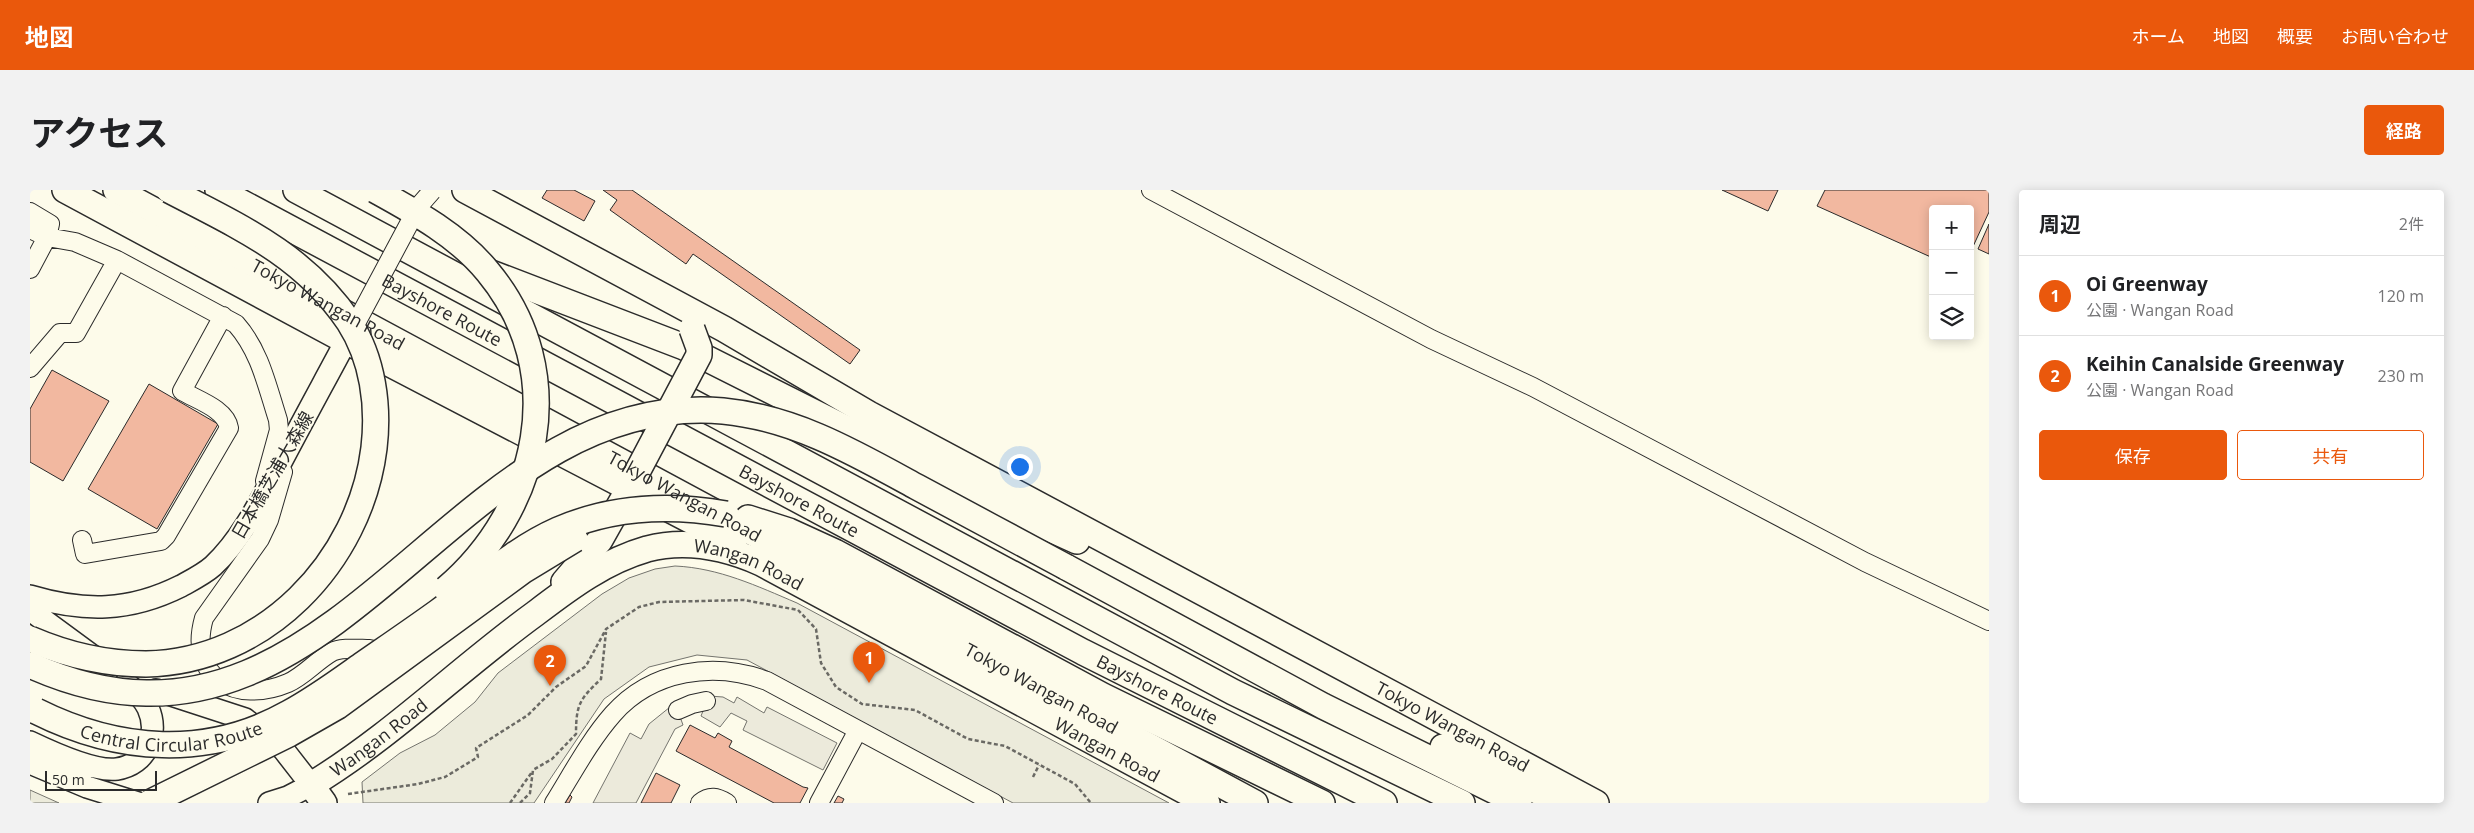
<!DOCTYPE html>
<html lang="ja">
<head>
<meta charset="utf-8">
<style>
	:root { --surface:#fff; --page:#f2f2f2; --text:#202124; --muted:#757577; --line:#e0e0e0; --accent:#ea580c }
	body { margin:0; font-family:"Open Sans","Noto Sans JP",sans-serif; background:var(--page); color:var(--text) }
	.controls { position:absolute; right:15px; top:15px; display:grid; overflow:hidden; border-radius:5px; box-shadow:0 2px 12px #0003 }
	.controls button { width:45px; height:45px; display:grid; place-items:center; padding:0; border:0; border-bottom:1px solid var(--line); background:var(--surface); color:var(--text); font:25px sans-serif }
	.scale { position:absolute; left:15px; bottom:12px; width:112px; box-sizing:border-box; padding-left:5px; border:2px solid #2b2b2b; border-top:0; font-size:14px; line-height:18px; white-space:nowrap; color:#2b2b2b; -webkit-text-stroke:4px #fdfbea; paint-order:stroke }
	.you { position:absolute; left:989px; top:276px; width:18px; height:18px; margin:-12px; border:4px solid #fff; border-radius:50%; background:#1a73e8; box-shadow:0 0 0 8px #1a73e833 }
	.badge { display:grid; place-items:center; width:32px; height:32px; border-radius:50%; background:var(--accent); color:#fff; font-size:16px; font-weight:700 }
	.pin { position:absolute; translate:-50% -41px; filter:drop-shadow(0 1px 2px #0008) }
	.pin::after { content:''; position:absolute; top:26px; width:18px; height:15px; background:inherit; clip-path:polygon(0 0,100% 0,50% 100%) }
	.list { margin:0; padding:0; list-style:none }
	h2 { display:flex; justify-content:space-between; align-items:center; height:65px; margin:0; padding:0 20px; font-size:21px }
	h2 small { font-size:16px; font-weight:400; color:var(--muted) }
	.list li { display:grid; grid-template-columns:32px 1fr auto; gap:15px; align-items:center; box-sizing:border-box; height:80px; padding:0 20px; border-top:1px solid var(--line) }
	.list b { display:block; font-size:19px; white-space:nowrap }
	.list p { margin:0; font-size:16px; white-space:nowrap; color:var(--muted) }
	.list em { font-size:16px; font-style:normal; color:var(--muted) }
	.actions { display:flex; gap:10px; padding:15px 20px }
	.actions a { flex:1; padding:11px 0; border:1px solid var(--accent); border-radius:5px; text-align:center; font-size:18px; color:var(--accent) }
	.actions .main { background:var(--accent); color:#fff }
	.icon { flex:none; width:28px; height:28px; fill:none; stroke:currentColor; stroke-width:2; stroke-linecap:round; stroke-linejoin:round }
	.map { position:relative; flex:none; width:1959px; height:613px; overflow:hidden; border-radius:5px }
	header { display:flex; align-items:center; gap:30px; box-sizing:border-box; height:70px; padding:0 25px; background:var(--accent); color:#fff }
	header strong { font-size:24px }
	nav { display:flex; gap:28px; margin-inline-start:auto; font-size:18px }
	.intro { display:flex; align-items:center; justify-content:space-between; box-sizing:border-box; height:120px; padding:0 30px }
	h1 { margin:0; font-size:35px }
	.button { padding:12px 22px; border-radius:5px; background:var(--accent); color:#fff; font-size:18px; font-weight:700 }
	main { display:flex; gap:30px; padding:0 30px }
	aside { flex:1; background:var(--surface); border-radius:5px; box-shadow:0 2px 12px #0003 }
	.map>svg:first-child { display:block }
	.green { fill:#ecebdb; stroke:#74746e }
	.parking { fill:#eceadb; stroke:#74746e }
	.building { fill:#f2b8a0; stroke:#2b2b2b }
	.lines { fill:none; stroke-linecap:round; stroke-linejoin:round }
	.minor-casing { stroke:#2b2b2b; stroke-width:20 }
	.major-casing { stroke:#2b2b2b; stroke-width:24 }
	.highway-casing { stroke:#2b2b2b; stroke-width:28 }
	.path { stroke:#6a6964; stroke-width:2.5; stroke-dasharray:4 2.5; stroke-linecap:butt }
	.minor { stroke:#fdfbea; stroke-width:18 }
	.major { stroke:#fdfbea; stroke-width:21 }
	.highway { stroke:#fdfbea; stroke-width:25 }
	.minor-bridge-casing { stroke:#2b2b2b; stroke-width:20; stroke-linecap:butt }
	.highway-bridge-casing { stroke:#2b2b2b; stroke-width:28; stroke-linecap:butt }
	.minor-bridge { stroke:#fdfbea; stroke-width:18 }
	.highway-bridge { stroke:#fdfbea; stroke-width:25 }
	.labels { text-anchor:middle; dominant-baseline:central; stroke-width:4; stroke-linejoin:round; paint-order:stroke }
	.street-label { font-size:18px; fill:#2b2b2b; stroke:#fdfbea }
</style>
</head>
<body>
<header>
<strong>地図</strong>
<nav><a>ホーム</a><a>地図</a><a>概要</a><a>お問い合わせ</a></nav>
</header>
<div class="intro"><h1>アクセス</h1><a class="button">経路</a></div>
<main>
<div class="map">
<svg width="1959" height="613" viewBox="0 0 1959 613">
	<rect width="100%" height="100%" fill="#fdfbea"/>
	<!-- green -->
	<path class="green" d="M645 376C689 378 727 396 767 413L1139 613H983L717 470 667 465 619 477 574 509 504 613H333L332 592 370 563 405 545 445 512 468 483 572 404 599 388 625 379Z
		M0 600 29 613H0Z"/>
	<!-- parking -->
	<path class="parking" d="M679 506 693 507 704 513 707 507 734 523 737 517 807 553 793 580 713 540 717 531 701 523 690 537 671 526Z
		M645 513 653 535 645 539 606 613H563L600 543 611 549 619 534Z"/>
	<!-- building -->
	<path class="building" d="M517 0H544L565 11 554 31 512 8Z
		M573 0H602L830 160 820 174 663 64 656 74 580 20 587 10Z
		M1692 0H1748L1738 21Z
		M1795 0H1959V22L1940 63V19H1903V68L1787 16Z
		M1959 34V64L1948 59Z
		M22 180 79 211 33 291 0 272V219Z
		M119 194 188 234 127 339 58 299Z
		M660 535 685 548 688 543 702 551 699 557 773 597 778 598 770 613H744L646 561Z
		M626 583 650 595 641 613H611Z
		M540 605 542 607 539 613H535Z
		M808 606 814 609 812 613H804Z"/>
	<g class="lines">
		<!-- minor casing -->
		<g class="minor-casing">
			<path id="minor" d="M1121 0 1401 149 1503 197 1835 372 1959 431
				M0 22 20 34 17 47 0 79
				M0 39 17 47 45 52 87 70 206 134C230 161 237 196 248 230L249 240 235 291
				M0 178 30 143H46L87 70
				M253 282 239 330 230 349 174 428C157 488 206 515 258 493 274 486 286 471 302 462 311 457 329 459 340 459
				M52 350 55 364 131 351 136 346 199 238C196 219 167 210 152 201L193 126
				M648 520 662 514 676 511
				M524 613C542 584 560 550 583 524 622 480 684 471 737 491L964 613
				M670 613C680 605 687 607 697 613
				M789 613 828 540"/>
		</g>
		<!-- major casing -->
		<g class="major-casing">
			<path id="major" d="M0 406C54 422 99 422 151 396 162 390 174 384 183 376 211 350 230 312 248 278 270 236 293 194 316 151
				M0 420 68 470
				M126 500 215 529 253 559 281 595 258 607 239 613
				M0 552C21 562 64 582 87 579 116 575 130 544 118 518 113 507 104 500 96 493
				M0 573 57 597 108 613"/>
		</g>
		<!-- highway casing -->
		<g class="highway-casing">
			<g id="highway">
				<path d="M35 0 316 151 704 353"/>
				<path id="s1" d="M86 0 1225 613"/>
				<path id="s2" d="M188 0 1053 462 1354 613"/>
				<path d="M266 0 1203 502 1432 613"/>
				<path id="s3" d="M435 0 694 139 839 224 1566 613"/>
				<path d="M448 78 654 157 978 320 1047 351"/>
				<path d="M718 328 759 341 805 362 1073 506 1292 613"/>
				<path d="M1036 377 1293 516 1489 613"/>
				<path d="M534 392 570 350 593 309"/>
				<path d="M1413 557 1533 613"/>
				<path id="s4" d="M294 613 281 595C362 546 430 478 506 423 540 397 575 371 617 359 656 349 695 357 731 373L1177 613"/>
			</g>
		</g>
		<!-- path -->
		<path class="path" d="M1003 587 1009 575
			M318 604 388 594 415 587 448 567 446 558 498 525 526 497 556 476 576 439 609 417 629 412 714 410 768 420 786 439 791 473 806 497 832 514 885 520 938 549 975 556 1045 594 1061 613
			M480 613 502 582
			M490 613 500 603 503 580 522 569 546 544C546 514 550 509 571 489L576 442"/>
		<!-- minor -->
		<use href="#minor" class="minor"/>
		<!-- major -->
		<use href="#major" class="major"/>
		<!-- highway -->
		<use href="#highway" class="highway"/>
		<!-- minor-bridge casing -->
		<g class="minor-bridge-casing">
			<path id="minor-bridge" d="M325 135 388 17 402 1"/>
		</g>
		<!-- highway-bridge casing -->
		<g class="highway-bridge-casing">
			<g id="highway-bridge">
				<path d="M345 0C385 22 429 46 458 82 541 182 510 319 416 399"/>
				<path d="M604 288 669 165V158L662 139"/>
				<path d="M0 449C37 465 75 474 116 474 234 472 330 372 344 258 349 216 343 169 319 132 274 65 208 36 139 0"/>
				<path d="M0 475C305 613 417 197 693 221 765 228 825 263 887 297 937 324 986 350 1036 377"/>
				<path id="s5" d="M6 521C88 562 177 569 259 523 285 509 308 492 332 475 358 457 383 440 408 422 447 394 483 360 528 340 581 317 639 314 696 324"/>
				<path d="M119 613 259 544 308 516 494 380 545 349"/>
			</g>
		</g>
		<!-- minor-bridge -->
		<use href="#minor-bridge" class="minor-bridge"/>
		<!-- highway-bridge -->
		<use href="#highway-bridge" class="highway-bridge"/>
	</g>
	<g class="labels">
		<!-- street labels -->
		<g class="street-label">
			<text stroke="none"><textPath href="#s1" startOffset="241">Tokyo Wangan Road</textPath></text>
			<text stroke="none"><textPath href="#s2" startOffset="254">Bayshore Route</textPath></text>
			<text transform="translate(242 285) rotate(-60)">日本橋芝浦大森線</text>
			<text stroke="none"><textPath href="#s1" startOffset="646">Tokyo Wangan Road</textPath></text>
			<text stroke="none"><textPath href="#s2" startOffset="659">Bayshore Route</textPath></text>
			<text stroke="none"><textPath href="#s4" startOffset="540">Wangan Road</textPath></text>
			<text stroke="none"><textPath href="#s1" startOffset="1051">Tokyo Wangan Road</textPath></text>
			<text stroke="none"><textPath href="#s2" startOffset="1064">Bayshore Route</textPath></text>
			<text stroke="none"><textPath href="#s5" startOffset="141">Central Circular Route</textPath></text>
			<text stroke="none"><textPath href="#s3" startOffset="1124">Tokyo Wangan Road</textPath></text>
			<text stroke="none"><textPath href="#s4" startOffset="105">Wangan Road</textPath></text>
			<text stroke="none"><textPath href="#s4" startOffset="945">Wangan Road</textPath></text>
		</g>
	</g>
</svg>
<div class="controls">
<button>+</button>
<button>−</button>
<button><svg class="icon" aria-label="layers" viewBox="0 0 24 24"><path d="M12 4l9 5-9 5-9-5zM3 14l9 5 9-5"/></svg></button>
</div>
<div class="scale">50 m</div>
<div class="you"></div>
<div class="pin badge" style="left:839px;top:493px">1</div>
<div class="pin badge" style="left:520px;top:496px">2</div>
</div>
<aside>
<h2>周辺<small>2件</small></h2>
<ul class="list">
<li><span class="badge">1</span><div><b>Oi Greenway</b><p>公園 · Wangan Road</p></div><em>120 m</em></li>
<li><span class="badge">2</span><div><b>Keihin Canalside Greenway</b><p>公園 · Wangan Road</p></div><em>230 m</em></li>
</ul>
<div class="actions"><a class="main">保存</a><a>共有</a></div>
</aside>
</main>
</body>
</html>
